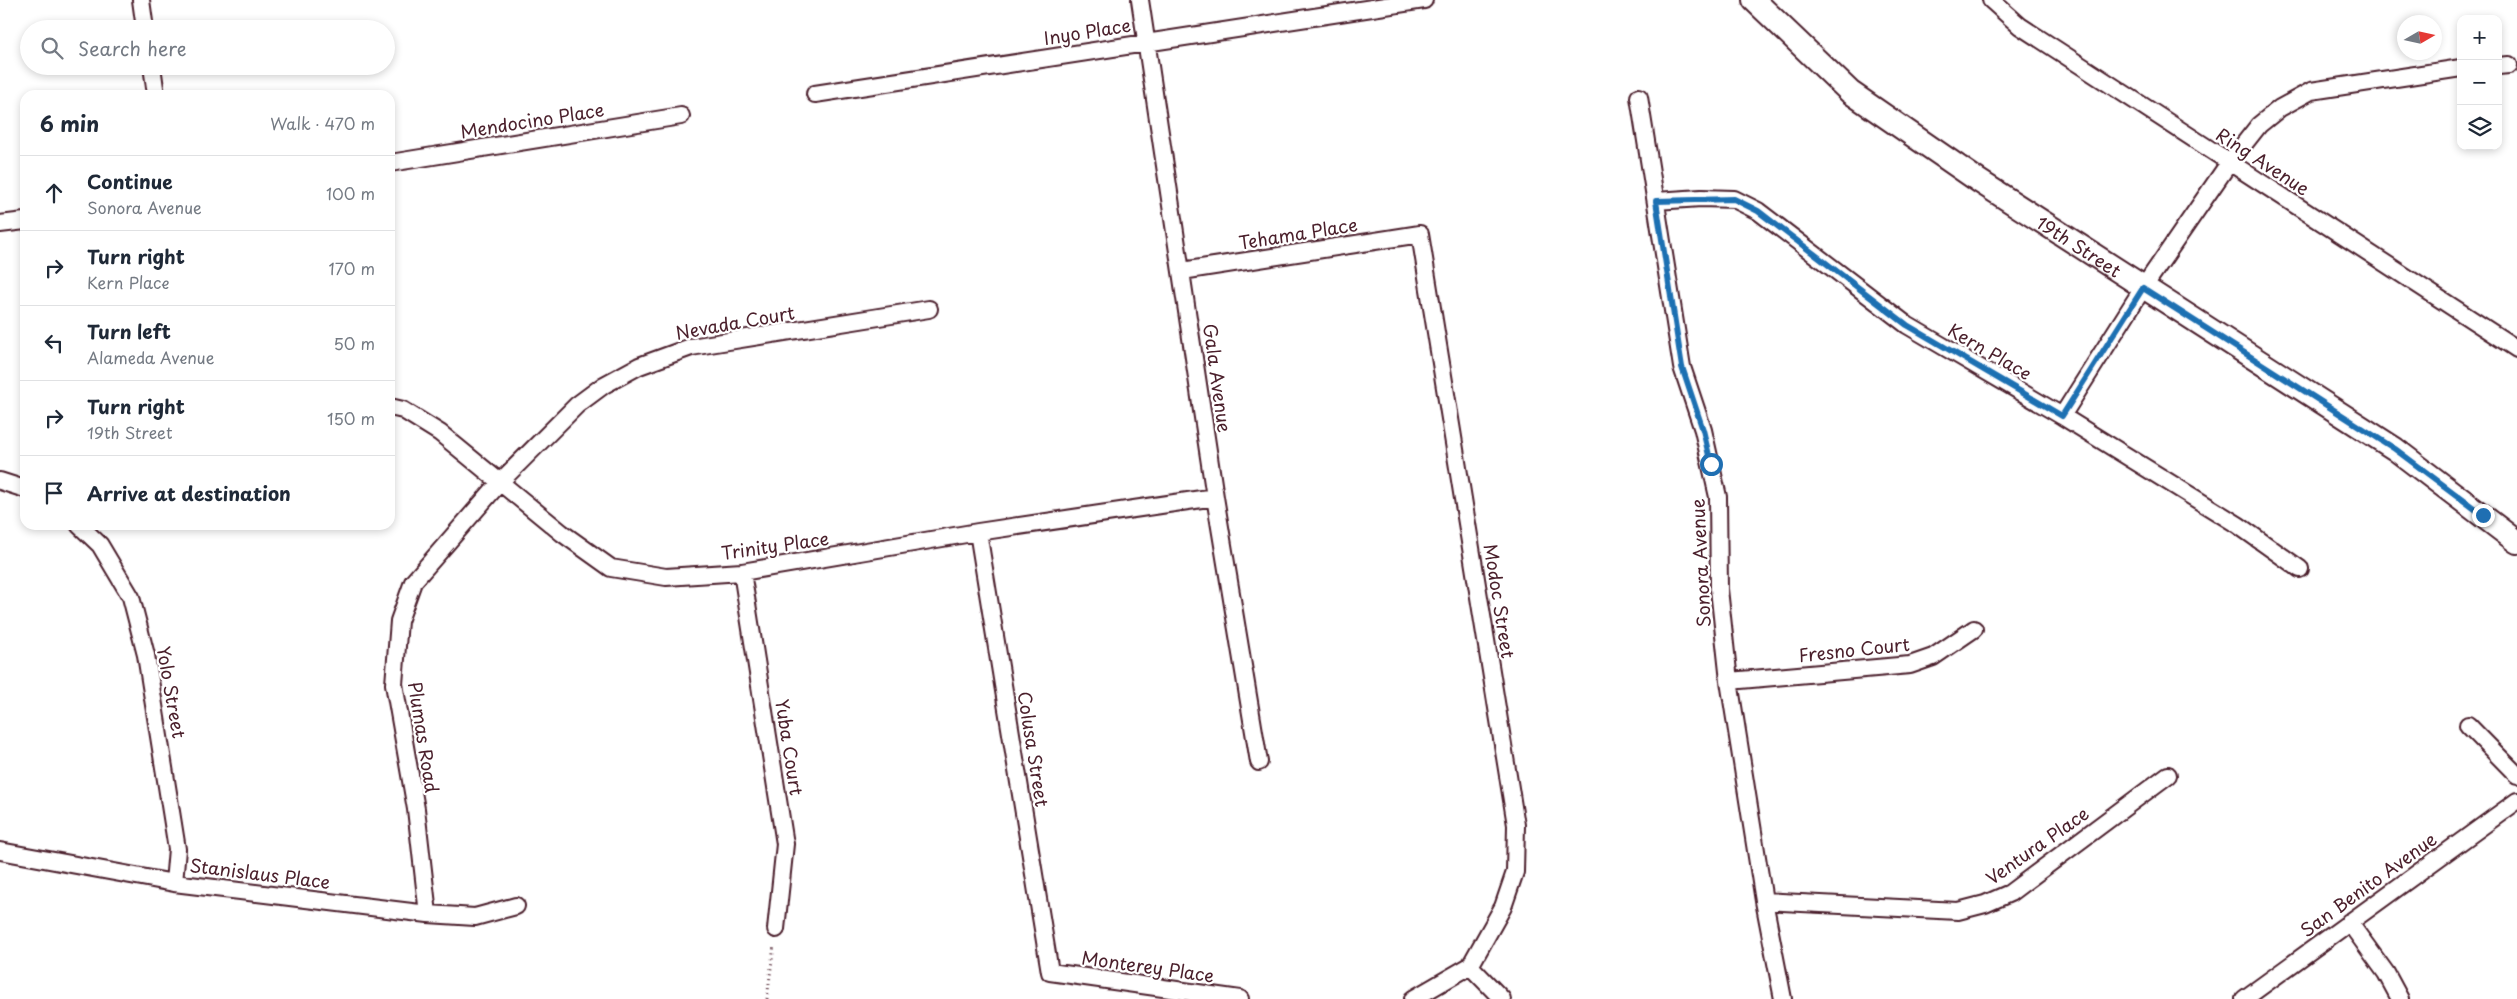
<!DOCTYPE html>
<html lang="en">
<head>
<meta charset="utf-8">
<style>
	:root { --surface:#fff; --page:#f2f2f3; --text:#1f2937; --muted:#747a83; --line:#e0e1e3 }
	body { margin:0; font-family:"Playpen Sans",sans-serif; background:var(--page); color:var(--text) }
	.controls { position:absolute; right:15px; top:15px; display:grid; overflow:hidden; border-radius:10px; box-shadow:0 2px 8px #0003 }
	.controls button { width:45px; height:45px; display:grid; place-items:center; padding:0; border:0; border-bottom:1px solid var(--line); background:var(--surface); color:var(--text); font:25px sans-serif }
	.compass { position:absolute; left:2397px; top:15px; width:45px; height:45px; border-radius:50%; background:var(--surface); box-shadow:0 2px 8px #0003; rotate:81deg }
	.stop { position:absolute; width:15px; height:15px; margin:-11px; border:4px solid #1f6fb2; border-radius:50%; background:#fff }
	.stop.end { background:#1f6fb2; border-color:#fff; box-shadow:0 1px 5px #0008 }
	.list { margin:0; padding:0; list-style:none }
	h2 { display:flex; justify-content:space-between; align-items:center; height:65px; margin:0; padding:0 20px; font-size:21px }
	h2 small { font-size:16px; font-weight:400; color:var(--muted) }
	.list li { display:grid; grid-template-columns:32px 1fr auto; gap:15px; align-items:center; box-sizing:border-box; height:75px; padding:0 20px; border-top:1px solid var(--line) }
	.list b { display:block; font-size:19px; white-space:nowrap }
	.list p { margin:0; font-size:16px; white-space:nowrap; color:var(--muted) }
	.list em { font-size:16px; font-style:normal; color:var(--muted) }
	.icon { flex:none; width:28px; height:28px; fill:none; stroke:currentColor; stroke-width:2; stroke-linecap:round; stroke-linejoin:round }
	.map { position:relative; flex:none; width:2517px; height:999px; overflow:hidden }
	.search { position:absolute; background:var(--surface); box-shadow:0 2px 8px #0003; left:20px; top:20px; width:375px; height:55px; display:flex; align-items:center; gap:12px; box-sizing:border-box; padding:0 18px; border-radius:28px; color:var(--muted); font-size:19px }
	.panel { position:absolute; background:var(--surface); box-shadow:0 2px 8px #0003; left:20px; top:90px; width:375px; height:440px; border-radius:15px }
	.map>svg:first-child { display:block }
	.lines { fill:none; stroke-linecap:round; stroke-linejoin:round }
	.street-casing { stroke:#4a1f2b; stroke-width:20 }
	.secondary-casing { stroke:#4a1f2b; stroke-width:26 }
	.path { stroke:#4a1f2b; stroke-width:3; stroke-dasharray:1 4; stroke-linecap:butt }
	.street { stroke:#fff; stroke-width:16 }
	.secondary { stroke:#fff; stroke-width:22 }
	.route { stroke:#1f6fb2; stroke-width:6 }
	.labels { text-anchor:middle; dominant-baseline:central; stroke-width:4.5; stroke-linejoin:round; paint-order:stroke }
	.street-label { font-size:18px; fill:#4a1f2b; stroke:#fff }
</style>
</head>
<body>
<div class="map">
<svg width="2517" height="999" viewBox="0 0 2517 999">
	<rect width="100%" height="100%" fill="#fff"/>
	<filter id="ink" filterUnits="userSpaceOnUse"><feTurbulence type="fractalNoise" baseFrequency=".02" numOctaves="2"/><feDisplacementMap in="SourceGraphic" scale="10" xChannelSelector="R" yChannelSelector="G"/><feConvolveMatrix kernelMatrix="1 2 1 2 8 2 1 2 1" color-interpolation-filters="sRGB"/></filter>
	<g filter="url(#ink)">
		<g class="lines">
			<!-- street casing -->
			<g class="street-casing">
				<path id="street" d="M141 0 145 29
					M1140 0 1215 497 1259 762
					M1991 0 2020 26 2517 349
					M152 66 156 95
					M2498 66 2509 65
					M815 94 1424 0
					M1639 97 1682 367 1703 430 1718 497 1719 589 1729 681 1764 901 1783 999
					M390 163 681 116
					M1656 201 1701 198 1734 199 1758 211 1907 325 2062 416 2238 525 2300 569
					M0 224 25 221
					M1182 271 1420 234 1516 825 1515 872 1503 907 1470 966
					M390 407 403 410 440 433 562 533 611 568 666 577 742 572 978 532 1215 497
					M2062 416 2143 288 2229 163 2259 125 2280 108 2311 91 2461 68
					M0 481 25 489
					M79 525 100 545 131 597 146 655 177 849 174 883
					M978 532 1050 972 1240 999
					M742 572 785 844 776 929
					M1729 681 1910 665 1933 657 1974 629
					M2468 725 2517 775
					M0 851 174 883 428 914 475 917 516 906
					M1764 901 1958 911 1985 904 2010 893 2168 775
					M428 914 416 809 394 684 399 621 413 582 501 481 577 405 604 385 639 366 691 347 929 309
					M2349 922 2386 973 2400 999
					M1470 966 1502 999
					M1413 999 1470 966
					M2244 999 2517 801"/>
			</g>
			<!-- secondary casing -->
			<g class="secondary-casing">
				<g id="secondary">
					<path id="s1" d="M1754 0 1850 92 1979 181 2395 449 2517 542"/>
				</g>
			</g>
			<!-- path -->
			<path class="path" d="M767 999 774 945"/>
			<!-- street -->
			<use href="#street" class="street"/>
			<!-- secondary -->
			<use href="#secondary" class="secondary"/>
		</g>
	</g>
	<g class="lines" filter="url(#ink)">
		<!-- route -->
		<path class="route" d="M1711 464 1703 430 1682 367 1656 201 1734 199 1758 211 1907 325 2062 416 2143 288 2395 449 2483 515"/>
	</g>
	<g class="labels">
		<!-- street labels -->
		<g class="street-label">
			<text transform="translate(1087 31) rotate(-9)">Inyo Place</text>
			<text transform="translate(532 120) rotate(-9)">Mendocino Place</text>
			<text transform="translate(2263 161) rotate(33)">Ring Avenue</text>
			<text transform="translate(1298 233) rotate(-9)">Tehama Place</text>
			<text stroke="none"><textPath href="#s1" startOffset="409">19th Street</textPath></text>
			<text transform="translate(735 322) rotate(-10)">Nevada Court</text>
			<text transform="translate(1990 351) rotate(30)">Kern Place</text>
			<text transform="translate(1218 378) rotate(82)">Gala Avenue</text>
			<text transform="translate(775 545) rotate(-8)">Trinity Place</text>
			<text transform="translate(1700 563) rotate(-93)">Sonora Avenue</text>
			<text transform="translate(1500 601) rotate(81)">Modoc Street</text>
			<text transform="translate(1854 649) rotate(-6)">Fresno Court</text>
			<text transform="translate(172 692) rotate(80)">Yolo Street</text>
			<text transform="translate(424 737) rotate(81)">Plumas Road</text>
			<text transform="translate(790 747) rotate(81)">Yuba Court</text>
			<text transform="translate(1034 749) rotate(81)">Colusa Street</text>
			<text transform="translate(2037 845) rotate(-35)">Ventura Place</text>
			<text transform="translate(260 873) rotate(7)">Stanislaus Place</text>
			<text transform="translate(2368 884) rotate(-36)">San Benito Avenue</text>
			<text transform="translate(1148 966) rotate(8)">Monterey Place</text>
		</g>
	</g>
</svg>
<div class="controls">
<button>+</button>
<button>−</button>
<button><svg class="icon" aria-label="layers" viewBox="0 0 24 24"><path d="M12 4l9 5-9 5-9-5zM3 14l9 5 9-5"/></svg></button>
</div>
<svg class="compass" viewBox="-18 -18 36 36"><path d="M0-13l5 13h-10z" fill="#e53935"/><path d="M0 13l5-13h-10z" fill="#747a83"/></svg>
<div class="stop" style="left:1711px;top:464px"></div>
<div class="stop end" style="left:2483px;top:515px"></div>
<div class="search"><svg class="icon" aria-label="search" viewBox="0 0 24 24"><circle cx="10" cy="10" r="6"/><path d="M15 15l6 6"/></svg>Search here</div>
<section class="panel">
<h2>6 min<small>Walk · 470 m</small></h2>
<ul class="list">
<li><svg class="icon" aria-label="ahead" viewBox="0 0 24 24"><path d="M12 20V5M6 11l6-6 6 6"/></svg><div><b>Continue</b><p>Sonora Avenue</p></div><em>100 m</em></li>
<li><svg class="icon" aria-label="right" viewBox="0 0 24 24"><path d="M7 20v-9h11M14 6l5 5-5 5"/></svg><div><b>Turn right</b><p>Kern Place</p></div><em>170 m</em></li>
<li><svg class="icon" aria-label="left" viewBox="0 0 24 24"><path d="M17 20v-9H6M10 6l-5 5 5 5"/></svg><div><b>Turn left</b><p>Alameda Avenue</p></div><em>50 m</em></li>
<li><svg class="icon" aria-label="right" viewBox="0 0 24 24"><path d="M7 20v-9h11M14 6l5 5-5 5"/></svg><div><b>Turn right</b><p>19th Street</p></div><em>150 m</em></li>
<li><svg class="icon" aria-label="arrive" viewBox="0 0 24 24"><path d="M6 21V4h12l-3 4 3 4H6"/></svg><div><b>Arrive at destination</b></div></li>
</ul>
</section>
</div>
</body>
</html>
